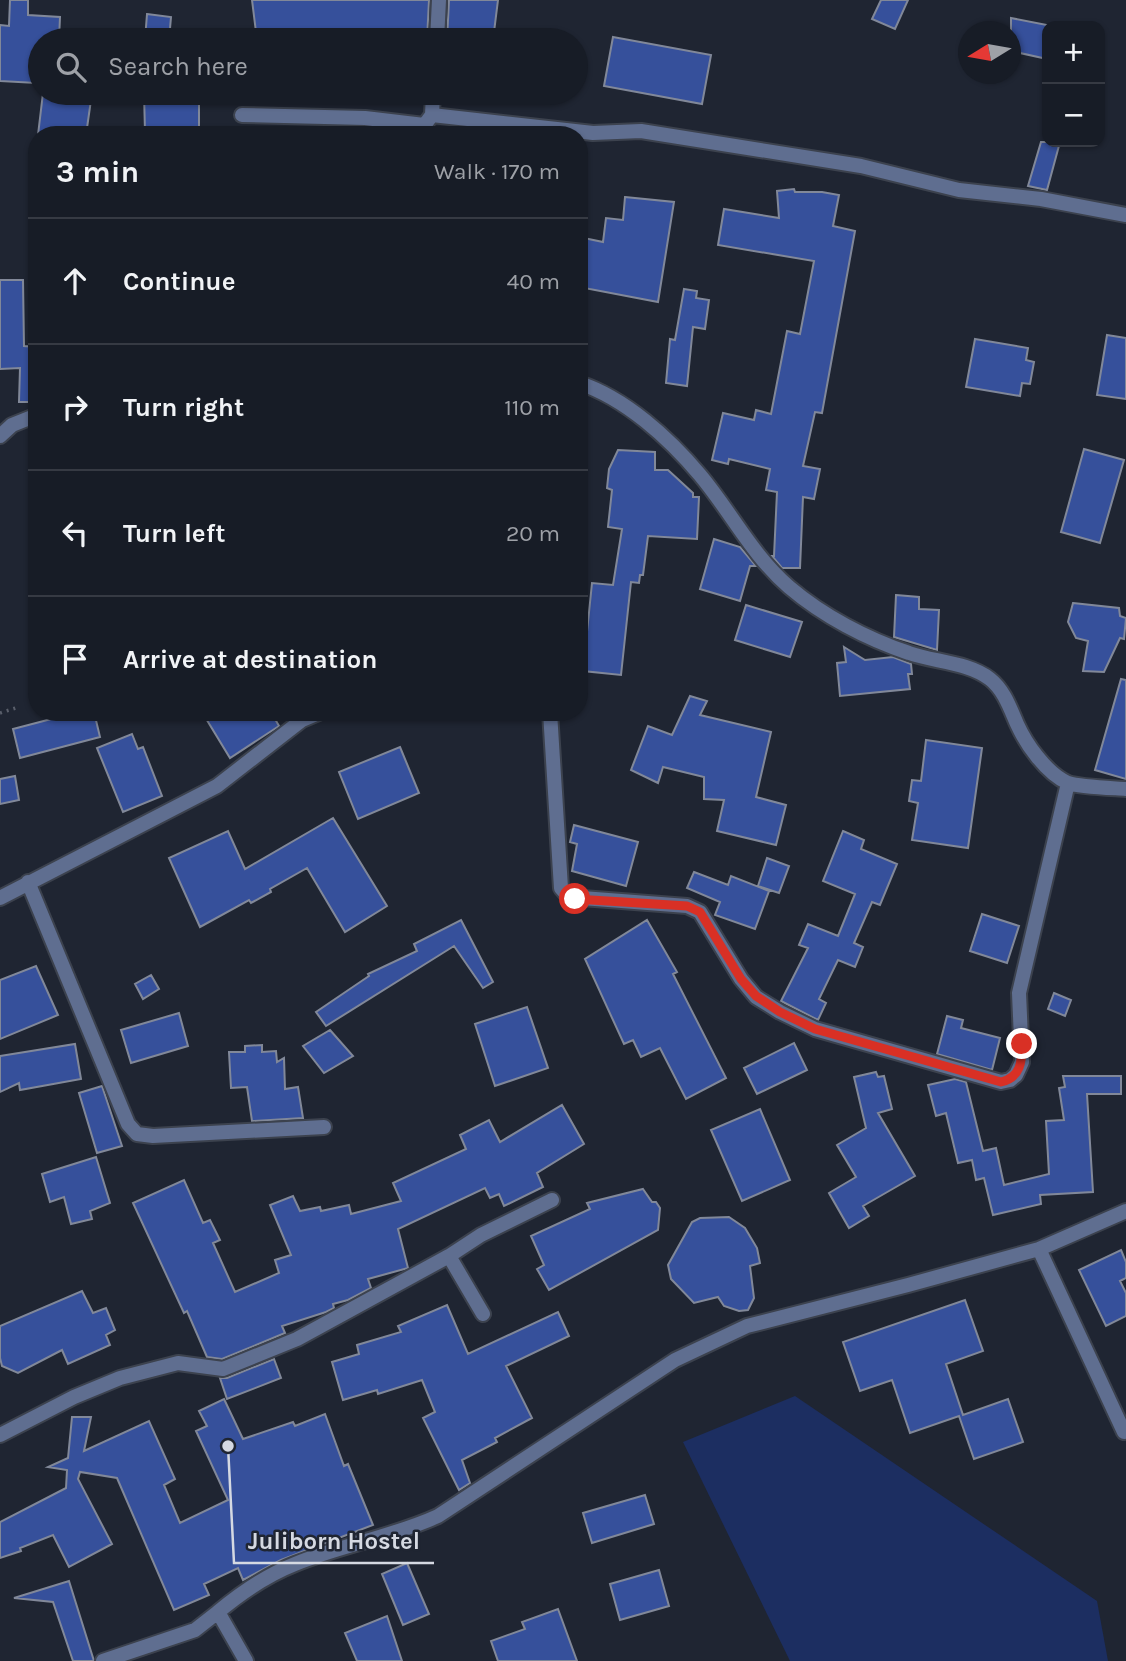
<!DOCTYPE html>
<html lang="en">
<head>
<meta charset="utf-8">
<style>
	:root { --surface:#171c26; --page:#242932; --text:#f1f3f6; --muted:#9ea1a7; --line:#363a43 }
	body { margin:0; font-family:Karla,sans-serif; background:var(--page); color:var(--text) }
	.controls { position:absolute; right:21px; top:21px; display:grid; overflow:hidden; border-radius:14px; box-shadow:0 2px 5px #0004 }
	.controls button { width:63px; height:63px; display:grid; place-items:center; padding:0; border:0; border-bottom:2px solid var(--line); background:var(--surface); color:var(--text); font:35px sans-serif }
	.compass { position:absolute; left:958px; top:21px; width:63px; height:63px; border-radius:50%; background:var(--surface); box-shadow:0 2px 5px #0004; rotate:259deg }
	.stop { position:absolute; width:21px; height:21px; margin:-16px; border:5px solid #d93025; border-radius:50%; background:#fff }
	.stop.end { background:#d93025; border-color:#fff; box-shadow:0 2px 7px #0008 }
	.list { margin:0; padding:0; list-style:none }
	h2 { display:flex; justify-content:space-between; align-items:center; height:91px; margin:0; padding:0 28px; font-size:30px }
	h2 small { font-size:23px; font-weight:400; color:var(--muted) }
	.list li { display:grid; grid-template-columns:46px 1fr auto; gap:21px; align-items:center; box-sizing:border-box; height:126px; padding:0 28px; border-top:2px solid var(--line) }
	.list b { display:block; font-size:26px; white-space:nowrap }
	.list em { font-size:23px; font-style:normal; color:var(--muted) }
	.icon { flex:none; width:38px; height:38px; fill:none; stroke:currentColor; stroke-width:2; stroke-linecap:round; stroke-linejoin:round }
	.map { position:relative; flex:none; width:1126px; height:1661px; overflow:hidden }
	.search { position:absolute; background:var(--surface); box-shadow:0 2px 5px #0004; left:28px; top:28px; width:560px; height:77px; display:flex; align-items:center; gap:18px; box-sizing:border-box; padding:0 24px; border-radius:38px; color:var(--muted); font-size:26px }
	.panel { position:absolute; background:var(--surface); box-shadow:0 2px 5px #0004; left:28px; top:126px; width:560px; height:595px; border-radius:28px }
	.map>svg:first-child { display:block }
	.green { fill:#1c2e61 }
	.building { fill:#36509b; stroke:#818899; stroke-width:2 }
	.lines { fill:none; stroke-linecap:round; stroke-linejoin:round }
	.minor-casing { stroke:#3c424e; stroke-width:18 }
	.path { stroke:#5a5f6b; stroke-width:3.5; stroke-dasharray:2 5; stroke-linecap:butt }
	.minor { stroke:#5f6e90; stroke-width:14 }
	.route { stroke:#d93025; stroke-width:9 }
	.leader { fill:none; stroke:#d5d9e2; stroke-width:2.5 }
	.callout-dot { fill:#d5d9e2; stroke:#1f2532; stroke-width:2.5 }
	.callout-label { font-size:24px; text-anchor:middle; font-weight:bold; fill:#d5d9e2; stroke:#1f2532; stroke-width:5; stroke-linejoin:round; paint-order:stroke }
</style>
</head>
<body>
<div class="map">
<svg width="1126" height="1661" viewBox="0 0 1126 1661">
	<rect width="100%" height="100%" fill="#1f2532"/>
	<!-- green -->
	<path class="green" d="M795 1396 1097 1601 1108 1661H790L683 1442Z"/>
	<!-- building -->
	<path class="building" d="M10 0H28V15L60 17 59 40H40V44H38L36 83 0 81V25L9 26Z
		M252 0H429L427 40H257Z
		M449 0H498L493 40H447Z
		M881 0H908L895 29 872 19Z
		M147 14 171 17 169 40H145Z
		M1011 18 1047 25V59L1011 51Z
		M613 37 711 55 702 104 604 86Z
		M43 93H92L86 135H38Z
		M144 93H199V133L145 132Z
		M1041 142H1060L1047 190 1028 186Z
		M794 189 795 192H822L839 195 833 226 855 231 822 413 815 412 803 466 820 469 814 499 803 497 800 568H782L772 556H774L777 492 766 490 770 469 729 459 728 464 712 460 723 413 754 420 756 410 771 414 787 331 800 334 814 261 718 245 724 209 779 218 777 191Z
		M625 197 674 202 658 302 579 287V237L603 242 606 218 623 220Z
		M0 280H23L24 346 37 347V402H19L20 368 0 369Z
		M684 289 697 291 696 298 709 300 705 329 693 327 687 386 666 383 670 339 675 340Z
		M1107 335 1126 338V399L1097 395Z
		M975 339 1028 348 1026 360 1034 362 1030 384 1022 383 1020 396 966 387Z
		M1084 449 1124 460 1100 543 1061 532Z
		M618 450 655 452V470H668L693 493V497H699L697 539 648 536 643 575H640L639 583 631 582 621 675 583 671 592 583 613 585 622 529 608 527 612 490 607 488 609 469Z
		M714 539 740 547 756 566H750L740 601 700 589Z
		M896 595 919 597V609L939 610 937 650 894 637Z
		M1073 603 1119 608 1120 616 1126 618 1124 639 1120 638 1104 672 1083 671 1088 641 1076 638 1068 622Z
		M746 605 802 622 790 657 735 640Z
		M844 647 865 660 893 657 911 664 912 674H908L910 689 840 696 837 663 846 662Z
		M1121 679 1126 680V779L1095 770Z
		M690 696 707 701 700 715 771 732 756 797 786 805 776 845 717 831 724 800 704 799V777L663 767 658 783 631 770 648 726 672 735Z
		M78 712H94L100 737 20 758 13 729Z
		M202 712H271L279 726 230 758Z
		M132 734 138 749 143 747 162 796 123 812 97 748Z
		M926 740 982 748 968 848 912 840 918 803 909 801 912 780 921 781Z
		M400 747 419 793 358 819 339 772Z
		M15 776 19 800 0 804V779Z
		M333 818 387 906 345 932 307 868 270 889 271 892 251 903 249 900 200 927 169 858 228 831 245 869Z
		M574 825 638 842 626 886 572 871 577 844 570 842Z
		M843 831 864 840 861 849 897 864 880 905 872 902 854 943 863 947 855 967 838 960 819 999 826 1003 818 1020 781 1001 808 948 799 945 808 924 838 936 855 894 823 881Z
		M767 858 789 866 779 893 758 886Z
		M694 872 728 885 731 876 769 891 755 929 715 915 720 902 687 888Z
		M982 914 1019 926 1007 963 970 951Z
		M461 920 493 982 483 988 454 946 326 1026 316 1012 369 976 368 974 417 951 414 944Z
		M647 920 677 972 673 974 726 1078 686 1099 660 1048 641 1057 633 1040 624 1044 585 959Z
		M36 966 58 1015 0 1039V980Z
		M151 975 159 989 143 999 135 984Z
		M1054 993 1071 1000 1065 1016 1048 1009Z
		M527 1007 548 1068 495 1086 475 1024Z
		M179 1013 188 1046 131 1063 121 1030Z
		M947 1016 963 1020 961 1028 1000 1038 992 1070 937 1054Z
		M330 1030 353 1056 324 1073 303 1046Z
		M794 1043 807 1070 757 1094 744 1068Z
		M75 1044 81 1079 20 1090 19 1083 0 1092V1056Z
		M262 1045V1052L276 1051 277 1062 284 1058 285 1089 298 1087 303 1118 252 1121 247 1087 231 1088 229 1052H245V1046Z
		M876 1072 878 1077 884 1076 892 1109 878 1113 915 1176 863 1206 869 1216 849 1228 829 1193 856 1177 837 1145 866 1128 854 1077Z
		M1063 1076H1121V1094H1087L1093 1192 1040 1195 1041 1204 993 1215 984 1178 976 1180 972 1160 958 1163 946 1113 936 1116 928 1085 955 1079 966 1082 983 1151 996 1148 1004 1185 1049 1174 1046 1121 1064 1120 1059 1088 1065 1087Z
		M102 1086 122 1146 97 1153 79 1093Z
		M562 1105 584 1144 537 1173 543 1187 504 1206 499 1194 490 1198 485 1188 398 1229 408 1268 368 1279 371 1288 348 1300 333 1304 334 1308 326 1312 282 1326 285 1333 222 1359 207 1357 187 1311 184 1313 133 1203 184 1180 203 1223 210 1220 220 1240 213 1243 235 1292 279 1273 275 1260 291 1255 270 1205 293 1196 300 1211 320 1207 321 1211 349 1205 351 1214 401 1201 393 1183 466 1149 460 1135 489 1120 500 1142Z
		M760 1109 790 1180 742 1201 711 1130Z
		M96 1157 110 1203 90 1211 92 1219 71 1224 64 1197 50 1202 42 1174Z
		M643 1189 652 1202H656L660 1208 658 1230 549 1290 537 1269 544 1265 531 1236 590 1209 587 1203Z
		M729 1217 745 1228 757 1248 760 1263 750 1266 754 1298 748 1310 739 1311 724 1306 718 1297 694 1303 671 1279 668 1265 692 1222 700 1218Z
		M1121 1250 1126 1262V1278L1120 1281 1126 1293V1316L1106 1326 1079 1270Z
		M82 1291 93 1313 106 1308 115 1330 106 1335 110 1345 68 1364 62 1350 18 1373 2 1366 0 1358V1326Z
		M965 1300 983 1351 946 1364 963 1415 1008 1399 1023 1442 974 1459 959 1416 910 1433 892 1380 860 1391 843 1342Z
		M447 1305 468 1354 558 1312 569 1336 506 1366 532 1418 495 1438 497 1442 462 1460 470 1483 459 1490 423 1418 435 1412 422 1380 378 1394 377 1390 343 1400 332 1362 359 1354 357 1345 401 1332 398 1326Z
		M274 1359 281 1378 227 1399 220 1378H227Z
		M224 1399 243 1439 293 1422 295 1426 325 1414 344 1466 348 1464 373 1525 281 1560 243 1580 238 1568 204 1584 209 1595 174 1610 117 1478 80 1472 78 1479 112 1544 69 1567 53 1535 20 1548 21 1551 0 1558V1522L66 1488 67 1470 48 1467 68 1458 72 1417H91L84 1451 149 1421 175 1479 164 1485 180 1523 228 1500 196 1431 207 1426 199 1411Z
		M645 1495 654 1524 592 1543 583 1513Z
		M407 1563 429 1614 403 1625 382 1574Z
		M659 1570 669 1606 620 1620 610 1584Z
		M69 1581 94 1661H73L53 1602 14 1598Z
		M558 1609 577 1661H498L491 1641 525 1629 522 1622Z
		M387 1616 402 1661H357L345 1633Z"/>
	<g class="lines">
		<!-- minor casing -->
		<g class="minor-casing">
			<path id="minor" d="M437 40 439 0
				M242 115 365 118 424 125
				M432 115 593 133 641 131 861 166 959 190 1041 199 1126 215
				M417 135 432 115 433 93
				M579 383C625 398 669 438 700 475 731 512 752 555 789 587 823 616 867 639 909 653 934 662 968 662 990 679 1004 690 1010 708 1017 724 1026 744 1046 773 1068 783 1080 787 1112 788 1126 789
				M0 436 12 425 37 415
				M550 712 561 888 569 897 687 906 700 912 741 979 756 997 780 1012 815 1029 1001 1082 1010 1080 1016 1075 1022 1062 1019 993 1068 783
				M28 882 128 1124 137 1134 153 1136 324 1127
				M0 898 217 786 302 720 321 712
				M1039 1249 1124 1432
				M449 1256 483 1314
				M0 1435 74 1397 120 1378 178 1363 223 1369 297 1339 449 1256 481 1235 552 1200
				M218 1612C242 1592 267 1575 295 1564 342 1545 392 1537 438 1516L675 1360 747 1326 908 1285 1039 1249 1126 1211
				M103 1661 195 1630 218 1612 246 1661"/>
		</g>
		<!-- path -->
		<path class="path" d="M0 713 19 707"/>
		<!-- minor -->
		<use href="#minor" class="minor"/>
	</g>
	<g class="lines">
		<!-- route -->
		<path class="route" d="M575 899 687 906 700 912 741 979 756 996 780 1012 815 1029 1001 1082C1021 1077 1022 1062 1022 1044"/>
	</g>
	<!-- callouts -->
	<path class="leader" d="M228 1446L234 1563H434"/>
	<circle class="callout-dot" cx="228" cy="1446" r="7"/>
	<g class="callout-label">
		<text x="334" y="1549">Juliborn Hostel</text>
	</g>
</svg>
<div class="controls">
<button>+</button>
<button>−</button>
</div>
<svg class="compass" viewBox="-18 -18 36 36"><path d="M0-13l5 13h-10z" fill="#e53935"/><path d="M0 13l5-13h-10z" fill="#9ea1a7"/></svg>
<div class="stop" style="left:575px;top:899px"></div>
<div class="stop end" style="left:1022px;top:1044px"></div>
<div class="search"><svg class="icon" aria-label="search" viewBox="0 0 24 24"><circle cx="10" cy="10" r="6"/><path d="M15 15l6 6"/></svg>Search here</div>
<section class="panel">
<h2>3 min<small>Walk · 170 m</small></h2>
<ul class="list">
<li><svg class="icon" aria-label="ahead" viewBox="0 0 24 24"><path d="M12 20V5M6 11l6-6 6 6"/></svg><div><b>Continue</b></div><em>40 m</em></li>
<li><svg class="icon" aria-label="right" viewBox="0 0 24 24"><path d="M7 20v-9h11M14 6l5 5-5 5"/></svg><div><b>Turn right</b></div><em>110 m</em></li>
<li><svg class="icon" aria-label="left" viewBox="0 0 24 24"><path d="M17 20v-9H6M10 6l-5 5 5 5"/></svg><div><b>Turn left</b></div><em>20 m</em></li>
<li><svg class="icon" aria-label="arrive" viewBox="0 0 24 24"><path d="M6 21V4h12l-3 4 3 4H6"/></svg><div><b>Arrive at destination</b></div></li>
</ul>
</section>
</div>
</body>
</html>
